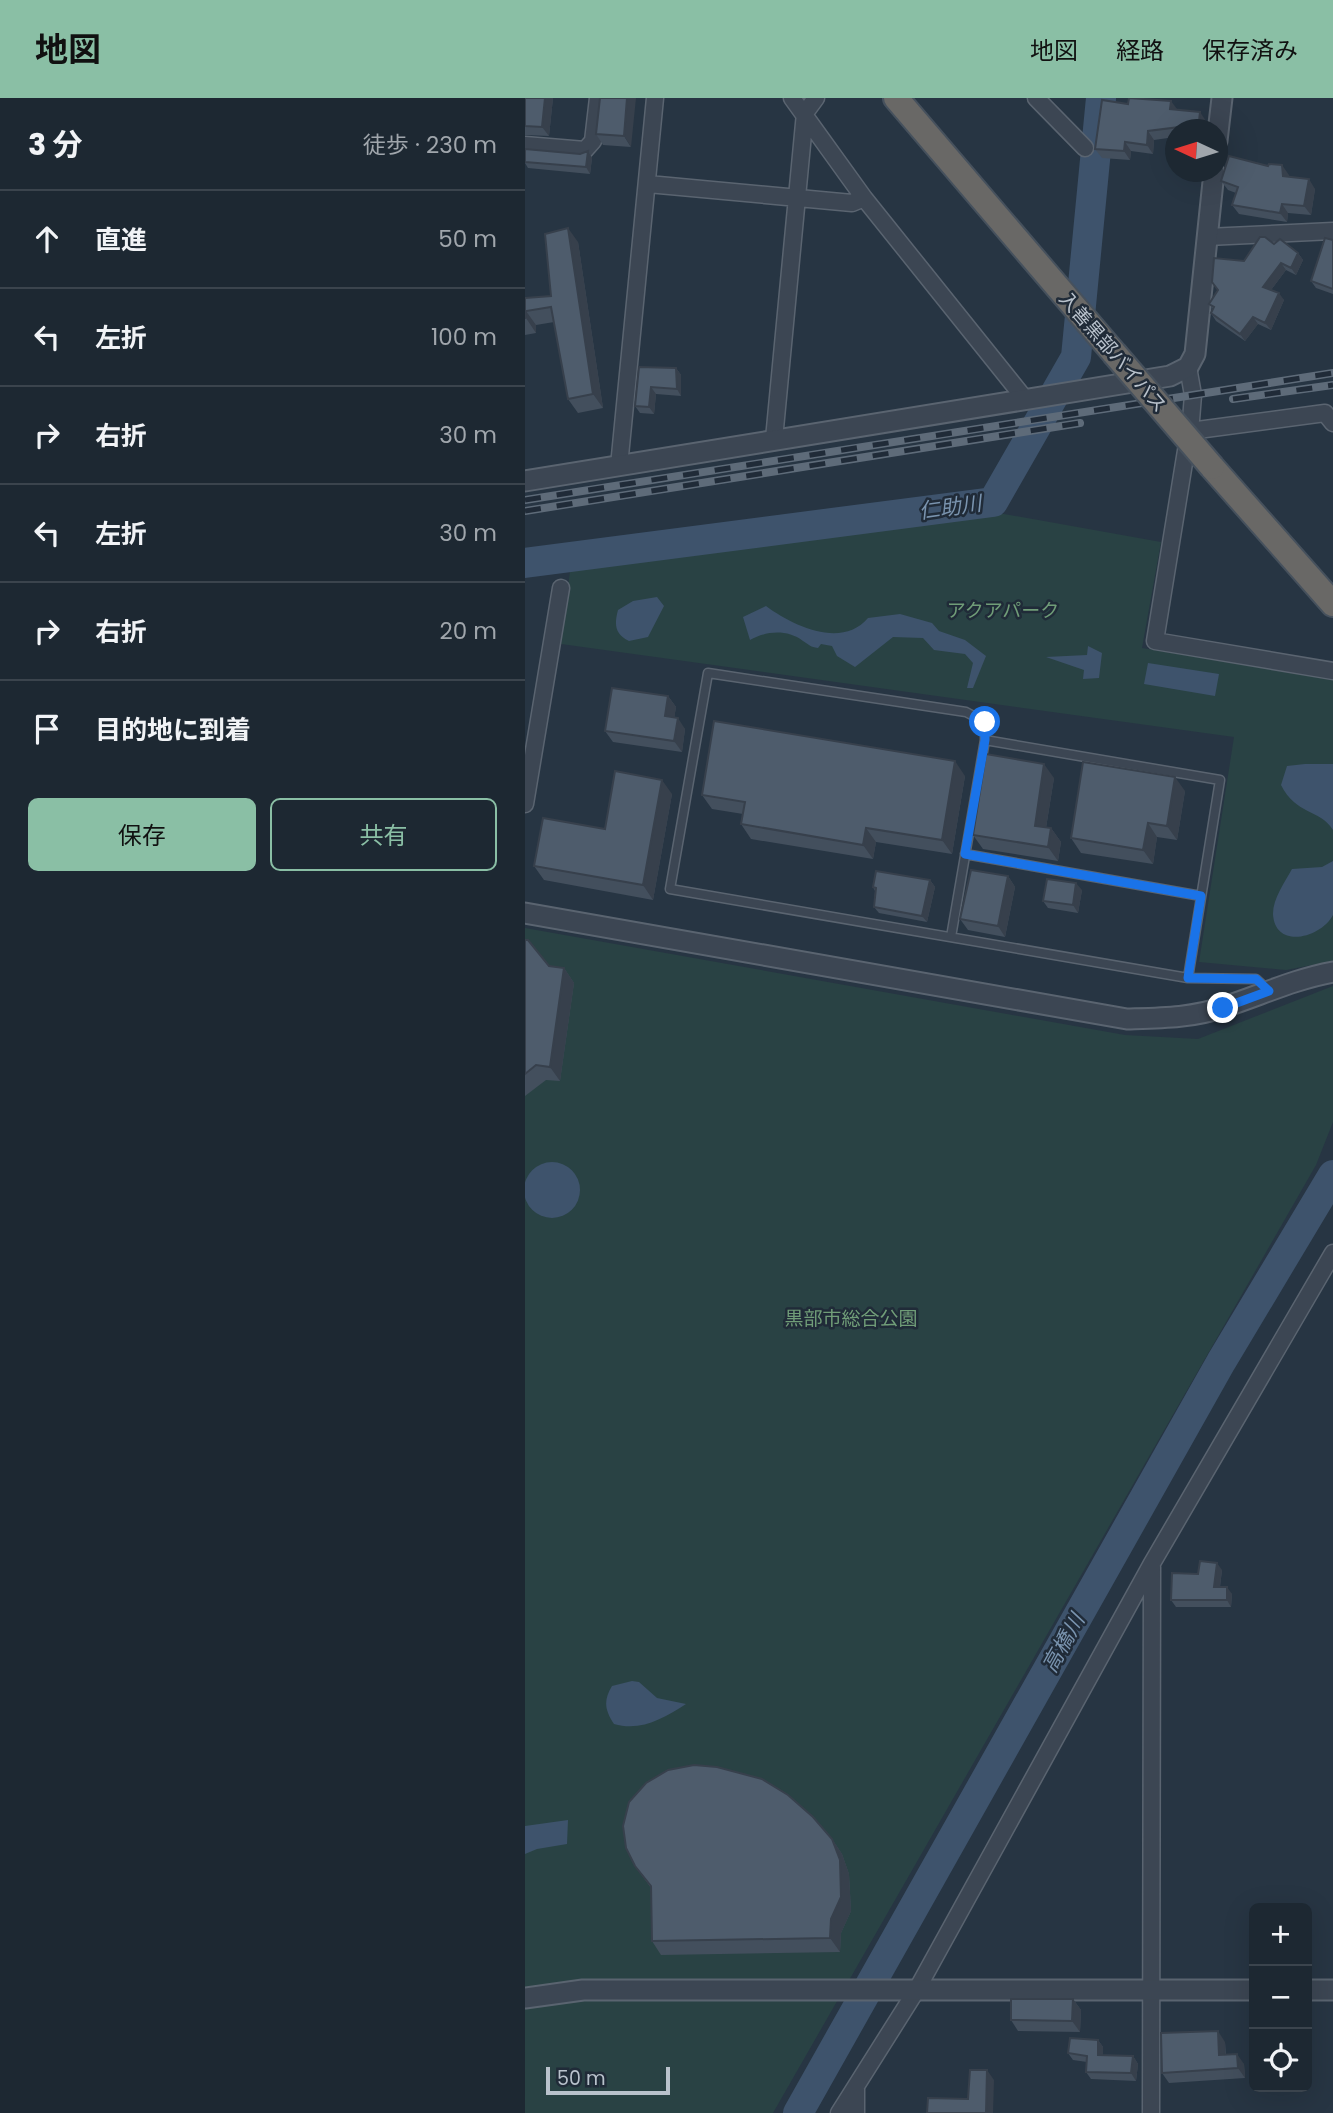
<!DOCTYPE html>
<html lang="ja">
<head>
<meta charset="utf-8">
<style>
	:root { --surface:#1d2832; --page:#25303a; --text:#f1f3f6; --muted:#a0a6ac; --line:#3b444d; --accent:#8abfa5 }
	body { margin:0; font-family:Poppins,"Noto Sans JP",sans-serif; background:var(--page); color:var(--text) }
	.controls { position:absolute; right:21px; bottom:21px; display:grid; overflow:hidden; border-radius:10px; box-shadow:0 7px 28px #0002 }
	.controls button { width:63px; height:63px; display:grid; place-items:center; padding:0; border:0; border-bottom:2px solid var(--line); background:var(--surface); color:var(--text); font:35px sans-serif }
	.compass { position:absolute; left:640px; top:21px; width:63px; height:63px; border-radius:50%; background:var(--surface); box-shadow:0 7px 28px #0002; rotate:274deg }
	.scale { position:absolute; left:21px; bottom:18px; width:124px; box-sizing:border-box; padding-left:7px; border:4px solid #b9c2cc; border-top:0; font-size:19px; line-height:24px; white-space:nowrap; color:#b9c2cc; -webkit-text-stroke:5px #202b38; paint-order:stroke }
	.stop { position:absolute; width:21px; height:21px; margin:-16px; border:5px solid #1a73e8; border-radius:50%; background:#fff }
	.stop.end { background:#1a73e8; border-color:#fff; box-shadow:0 2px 7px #0008 }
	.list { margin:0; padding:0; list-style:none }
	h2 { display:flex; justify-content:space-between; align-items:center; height:91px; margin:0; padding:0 28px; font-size:30px }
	h2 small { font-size:23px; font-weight:400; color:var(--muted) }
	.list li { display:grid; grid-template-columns:46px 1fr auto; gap:21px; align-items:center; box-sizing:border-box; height:98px; padding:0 28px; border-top:2px solid var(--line) }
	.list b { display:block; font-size:26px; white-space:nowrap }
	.list em { font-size:23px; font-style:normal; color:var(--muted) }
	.actions { display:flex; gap:14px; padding:21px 28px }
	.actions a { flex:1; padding:16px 0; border:2px solid var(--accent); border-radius:10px; text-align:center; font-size:24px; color:var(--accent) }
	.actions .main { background:var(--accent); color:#111 }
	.icon { flex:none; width:38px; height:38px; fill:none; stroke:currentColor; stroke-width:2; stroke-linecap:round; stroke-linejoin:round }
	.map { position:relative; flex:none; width:808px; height:2015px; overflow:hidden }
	header { display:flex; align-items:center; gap:42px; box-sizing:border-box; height:98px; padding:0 35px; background:var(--accent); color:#111 }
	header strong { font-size:33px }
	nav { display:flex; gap:38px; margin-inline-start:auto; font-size:24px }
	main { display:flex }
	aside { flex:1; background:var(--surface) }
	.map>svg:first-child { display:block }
	.green { fill:#294244 }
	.water { fill:#3e536c }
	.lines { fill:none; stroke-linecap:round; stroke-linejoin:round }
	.river { stroke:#3e536c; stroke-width:30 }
	.service-casing { stroke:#5a6470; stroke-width:11 }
	.minor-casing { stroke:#5a6470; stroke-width:19 }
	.tertiary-casing { stroke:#5a6470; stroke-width:23 }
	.trunk-casing { stroke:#46515d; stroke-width:28 }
	.service { stroke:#3c4653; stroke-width:8 }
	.minor { stroke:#3c4653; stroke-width:16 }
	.tertiary { stroke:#3c4653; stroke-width:19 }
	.trunk { stroke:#696866; stroke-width:24 }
	.rail-casing { stroke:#5e6b79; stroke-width:8 }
	.rail { stroke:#202b38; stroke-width:5; stroke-dasharray:16; stroke-linecap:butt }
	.trunk-bridge-casing { stroke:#46515d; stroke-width:28; stroke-linecap:butt }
	.trunk-bridge { stroke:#696866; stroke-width:24 }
	.wall { fill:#434f5d }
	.shaded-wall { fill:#37404c }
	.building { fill:#4e5c6c; stroke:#37404c; stroke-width:2 }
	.route { stroke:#1a73e8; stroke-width:9 }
	.labels { text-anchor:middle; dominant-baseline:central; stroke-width:5; stroke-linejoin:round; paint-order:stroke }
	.street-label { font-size:19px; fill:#b9c2cc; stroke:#202b38 }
	.park-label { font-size:19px; fill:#709d78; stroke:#202b38 }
	.water-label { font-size:21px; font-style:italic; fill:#7a94af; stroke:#202b38 }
</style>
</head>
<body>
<header>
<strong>地図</strong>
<nav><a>地図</a><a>経路</a><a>保存済み</a></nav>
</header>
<main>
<aside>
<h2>3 分<small>徒歩 · 230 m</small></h2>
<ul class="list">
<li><svg class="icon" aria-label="ahead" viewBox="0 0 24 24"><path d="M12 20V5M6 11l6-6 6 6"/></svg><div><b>直進</b></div><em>50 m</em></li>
<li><svg class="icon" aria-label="left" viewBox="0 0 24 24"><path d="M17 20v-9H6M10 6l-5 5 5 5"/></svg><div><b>左折</b></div><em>100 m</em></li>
<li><svg class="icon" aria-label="right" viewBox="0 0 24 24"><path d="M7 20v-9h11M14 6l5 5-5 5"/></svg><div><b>右折</b></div><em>30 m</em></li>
<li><svg class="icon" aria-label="left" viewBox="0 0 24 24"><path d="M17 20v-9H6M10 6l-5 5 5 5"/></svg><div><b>左折</b></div><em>30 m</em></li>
<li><svg class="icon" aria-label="right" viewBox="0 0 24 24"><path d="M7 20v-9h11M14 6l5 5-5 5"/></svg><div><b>右折</b></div><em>20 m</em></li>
<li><svg class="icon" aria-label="arrive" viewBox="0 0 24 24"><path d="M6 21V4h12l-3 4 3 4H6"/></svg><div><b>目的地に到着</b></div></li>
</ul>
<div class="actions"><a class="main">保存</a><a>共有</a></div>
</aside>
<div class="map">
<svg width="808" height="2015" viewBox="0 0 808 2015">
	<rect width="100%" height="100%" fill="#273543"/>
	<!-- green -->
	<path class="green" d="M468 414 636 444 617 550 808 582V863L761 872 674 864 709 639 36 546 45 473Z
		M0 830 600 937 673 941 808 888V1024L791 1067 248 2015H0Z"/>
	<!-- water -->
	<path class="water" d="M132 499 139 508 123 539 104 543C90 536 89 527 93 512L108 503Z
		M241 508C268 528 317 551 343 520L375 516 407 525 414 533 440 542 461 558 448 590H442L448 565 440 556 409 552 398 540 368 539 330 569 312 558 307 548 296 546 293 550C285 549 285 547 278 543 262 531 241 533 225 542L218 519Z
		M563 548 577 555 574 580 558 581 559 572 521 559 562 557Z
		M623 565 694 576 690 598 619 586Z
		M780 666H808V732C795 711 771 717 756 687L762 668Z
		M808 763V817C796 840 750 852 748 816 748 800 760 784 767 771L797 769Z
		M-1 1092a28 28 0 1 1 56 0a28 28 0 1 1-56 0Z
		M107 1583 114 1584 132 1600 161 1606C139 1620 116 1634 89 1626 80 1612 78 1603 87 1588Z
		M43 1722 42 1746 12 1751 0 1756V1728Z"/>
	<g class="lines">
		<!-- river -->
		<path class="river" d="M0 465 468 404 551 259 576 0
			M273 2015 696 1264 808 1077"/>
		<!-- service casing -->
		<g class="service-casing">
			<path id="service" d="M460 642 695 682 663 880
				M440 756 676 798
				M426 839 460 642V624L441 614 183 575 145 791 663 880 731 881 744 893"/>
		</g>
		<!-- minor casing -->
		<g class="minor-casing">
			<path id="minor" d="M267 0 339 100
				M511 0 560 50
				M0 47 60 52 68 43 73 0
				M123 86 327 105 339 100 500 301
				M682 139 808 133
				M663 269 668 297 666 322 630 543 808 573
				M665 333 800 315 808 325
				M249 341 280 15 291 0
				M94 368 130 0
				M0 706 36 490
				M314 2015 391 1893 626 1467 808 1155
				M331 2015V1989
				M626 2015 627 1469"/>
		</g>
		<!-- tertiary casing -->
		<g class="tertiary-casing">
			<path id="tertiary" d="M692 43 697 0
				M0 383 645 278 663 269 670 256 689 74
				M0 815 602 921C636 920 667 920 699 909 736 897 770 881 808 874
				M782 1892H808
				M0 1900 58 1892H729"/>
		</g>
		<!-- trunk casing -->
		<g class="trunk-casing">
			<path id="trunk" d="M371 0 589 255
				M687 369 808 506"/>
		</g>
		<!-- service -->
		<use href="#service" class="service"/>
		<!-- minor -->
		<use href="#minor" class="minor"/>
		<!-- tertiary -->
		<use href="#tertiary" class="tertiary"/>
		<!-- trunk -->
		<use href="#trunk" class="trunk"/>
		<!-- rail casing -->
		<g class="rail-casing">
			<path id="rail" d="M708 301 808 287
				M0 402 808 275
				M0 413 555 325"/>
		</g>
		<!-- rail -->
		<use href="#rail" class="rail"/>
		<!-- trunk-bridge casing -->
		<g class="trunk-bridge-casing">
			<path id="trunk-bridge" d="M589 255 687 369"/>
		</g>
		<!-- trunk-bridge -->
		<use href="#trunk-bridge" class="trunk-bridge"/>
	</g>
	<!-- wall -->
	<path class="wall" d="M0 0H28L24 38 0 37Z
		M75 0 106 49 78 47 71 36Z
		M652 12 681 23 680 32H650V39L629 42 628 56 606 53 605 62 577 60 570 51Z
		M0 51 55 56 63 53 67 60 65 76 3 70 0 65Z
		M764 77V78L790 91 786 117 763 115 762 124 714 116 707 107 711 95 703 92 696 83Z
		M808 142V196L791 190 786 183Z
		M53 144 78 310 53 315 43 301 29 224 11 227V235L0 237V200L26 198Z
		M749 146 773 155 778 162 771 177 761 172 746 192 759 202 746 232 733 226 720 243 691 223 686 215 688 211 684 206 693 192 687 184 719 163Z
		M114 269 151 270 156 277V298L131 296 129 316 115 315 110 308Z
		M143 598 151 609 149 620 160 631 157 654 88 644 80 633Z
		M440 678 427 756 351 744 348 761 226 741 216 726 218 716 187 711 177 697Z
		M529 680 521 730H526L536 744 533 763 458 751 448 737Z
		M660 693 652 742 632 739 628 766 556 755 546 740Z
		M147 696 128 802 19 782 9 768Z
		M483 778 490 789 480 839 443 832 435 821Z
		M405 782 410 789 402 824 354 815 349 809 350 793 348 789Z
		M557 792 553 815 523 810 518 803Z
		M0 842 24 868 39 870 49 885 35 983 21 982 0 998Z
		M697 1472 695 1489 707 1496 706 1509H651L646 1502 673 1476Z
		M307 1741 317 1756 324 1776 326 1813 316 1835 315 1854 136 1857 127 1843 126 1790 110 1768Z
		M548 1901 556 1912 555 1934 493 1933 486 1922Z
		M573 1942 578 1949V1957L608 1958 613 1966 611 1983 566 1981 561 1974 562 1964 548 1962 543 1955Z
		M700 1944 701 1957 719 1966 720 1980 644 1985 637 1975Z"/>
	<!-- shaded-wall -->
	<path class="shaded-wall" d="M20 0H28L24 38 17 29Z
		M102 0H111L106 49 99 38Z
		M646 3 652 11H645Z
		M675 14 681 23 680 32H673Z
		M623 33 629 42 628 56 622 47Z
		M600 44 606 53 605 62 599 53Z
		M63 53 67 60 65 76 61 69Z
		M757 67 764 77V87L758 78Z
		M784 81 790 91 786 117 779 108Z
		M757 106 763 115 762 124 755 115Z
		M43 130 53 144 78 310 68 296Z
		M773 155 778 162 771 177 766 170Z
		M756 165 761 172 743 196 738 189Z
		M754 195 759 202 746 232 740 225Z
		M1 213 11 227V235L1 220Z
		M728 219 733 226 720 243 715 236Z
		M151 270 156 277V298L152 291Z
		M126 289 131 296 129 316 124 309Z
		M143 598 151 609 148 629 140 618Z
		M153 620 160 631 157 654 149 643Z
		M430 663 440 678 427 756 417 742Z
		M519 666 529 680 519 742 510 728Z
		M650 679 660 693 652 742 642 728Z
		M137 682 147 696 128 802 118 787Z
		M623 725 632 739 628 766 618 752Z
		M341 730 351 744 348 761 338 747Z
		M526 730 536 744 533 763 523 749Z
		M483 778 490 789 480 839 473 828Z
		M405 782 410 789 402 824 397 818Z
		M551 785 557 792 553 815 548 807Z
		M39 870 49 885 35 983 25 969Z
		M692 1465 697 1472 694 1495 689 1489Z
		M702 1489 707 1496 706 1509 702 1502Z
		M307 1741 317 1756 324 1776 326 1813 316 1835 315 1854 305 1840Z
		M548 1901 556 1912 555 1934 547 1923Z
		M693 1933 700 1944 701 1967 694 1957Z
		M573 1942 578 1949V1964L573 1957Z
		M712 1956 719 1966 720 1980 713 1970Z
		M608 1958 613 1966 611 1983 606 1975Z
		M462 1972 469 1982 468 2015H461Z"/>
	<!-- building -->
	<path class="building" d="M0 0H20L17 29 0 28Z
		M75 0H102L99 38 71 36Z
		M604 0 646 3 645 11 675 14 673 32H655V29L623 33 622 47 600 44 599 53 570 51 577 2 603 6Z
		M0 51 55 56 63 53 61 69 0 64Z
		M704 58 743 68 744 66 757 67 758 78 784 81 779 108 757 106 755 115 707 107 713 89 696 83Z
		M43 130 68 296 43 301 26 209 1 213 0 221V200L26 198 20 136Z
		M735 139H740L749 146 755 141 773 155 766 170 756 165 738 189 754 195 740 225 728 219 715 236 686 215 689 209 684 206 693 192 687 184 689 160 719 163Z
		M800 140 808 142V191L786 183Z
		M114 269 151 270 152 291 126 289 124 309 110 308Z
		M87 590 143 598 140 618 153 620 149 643 80 633Z
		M189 623 430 663 417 742 341 730 338 747 216 726 220 704 177 697Z
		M461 656 519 666 510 728 526 730 523 749 448 737Z
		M558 664 650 679 642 728 623 725 618 752 546 740Z
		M90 673 137 682 118 787 9 768 18 720 80 731Z
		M446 772 483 778 473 828 435 821Z
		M351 773 405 782 397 818 349 809 351 790 348 789Z
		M522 781 551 785 548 807 518 803Z
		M0 842H3L24 868 39 870 25 969 11 967 0 976Z
		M675 1463 692 1465 689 1489H702V1502H646L647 1475 673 1476Z
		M169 1667 192 1669 237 1681 263 1697 288 1719 307 1741 315 1762 316 1799 306 1821 305 1840 127 1843 126 1788 110 1768 101 1750 98 1728 104 1704 121 1685 143 1672Z
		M486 1901H548L547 1923 486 1922Z
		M693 1933 694 1957 712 1956 713 1970 637 1975 636 1935Z
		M545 1940 573 1942V1957L608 1958 606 1975 561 1974 562 1958 543 1955Z
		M445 1972H462L461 2015H402L403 2000 443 2001Z"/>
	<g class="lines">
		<!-- route -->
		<path class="route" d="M460 624V642L440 756 676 798 663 880 731 881 744 893 698 910"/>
	</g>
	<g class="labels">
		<!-- street labels -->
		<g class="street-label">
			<text transform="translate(588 254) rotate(49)">入善黒部バイパス</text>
		</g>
		<!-- park labels -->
		<g class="park-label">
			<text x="478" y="512">アクアパーク</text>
			<text x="326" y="1220">黒部市総合公園</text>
		</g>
		<!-- water labels -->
		<g class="water-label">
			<text transform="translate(425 409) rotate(-8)">仁助川</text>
			<text transform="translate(538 1545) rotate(-61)">高橋川</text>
		</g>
	</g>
</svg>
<div class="controls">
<button>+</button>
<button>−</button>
<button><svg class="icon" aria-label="locate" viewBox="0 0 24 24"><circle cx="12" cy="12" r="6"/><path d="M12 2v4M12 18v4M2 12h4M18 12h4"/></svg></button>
</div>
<svg class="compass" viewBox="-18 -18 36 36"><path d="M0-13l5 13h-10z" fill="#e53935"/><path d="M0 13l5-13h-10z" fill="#a0a6ac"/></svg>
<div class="scale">50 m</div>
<div class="stop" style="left:460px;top:624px"></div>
<div class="stop end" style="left:698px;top:910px"></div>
</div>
</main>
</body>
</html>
